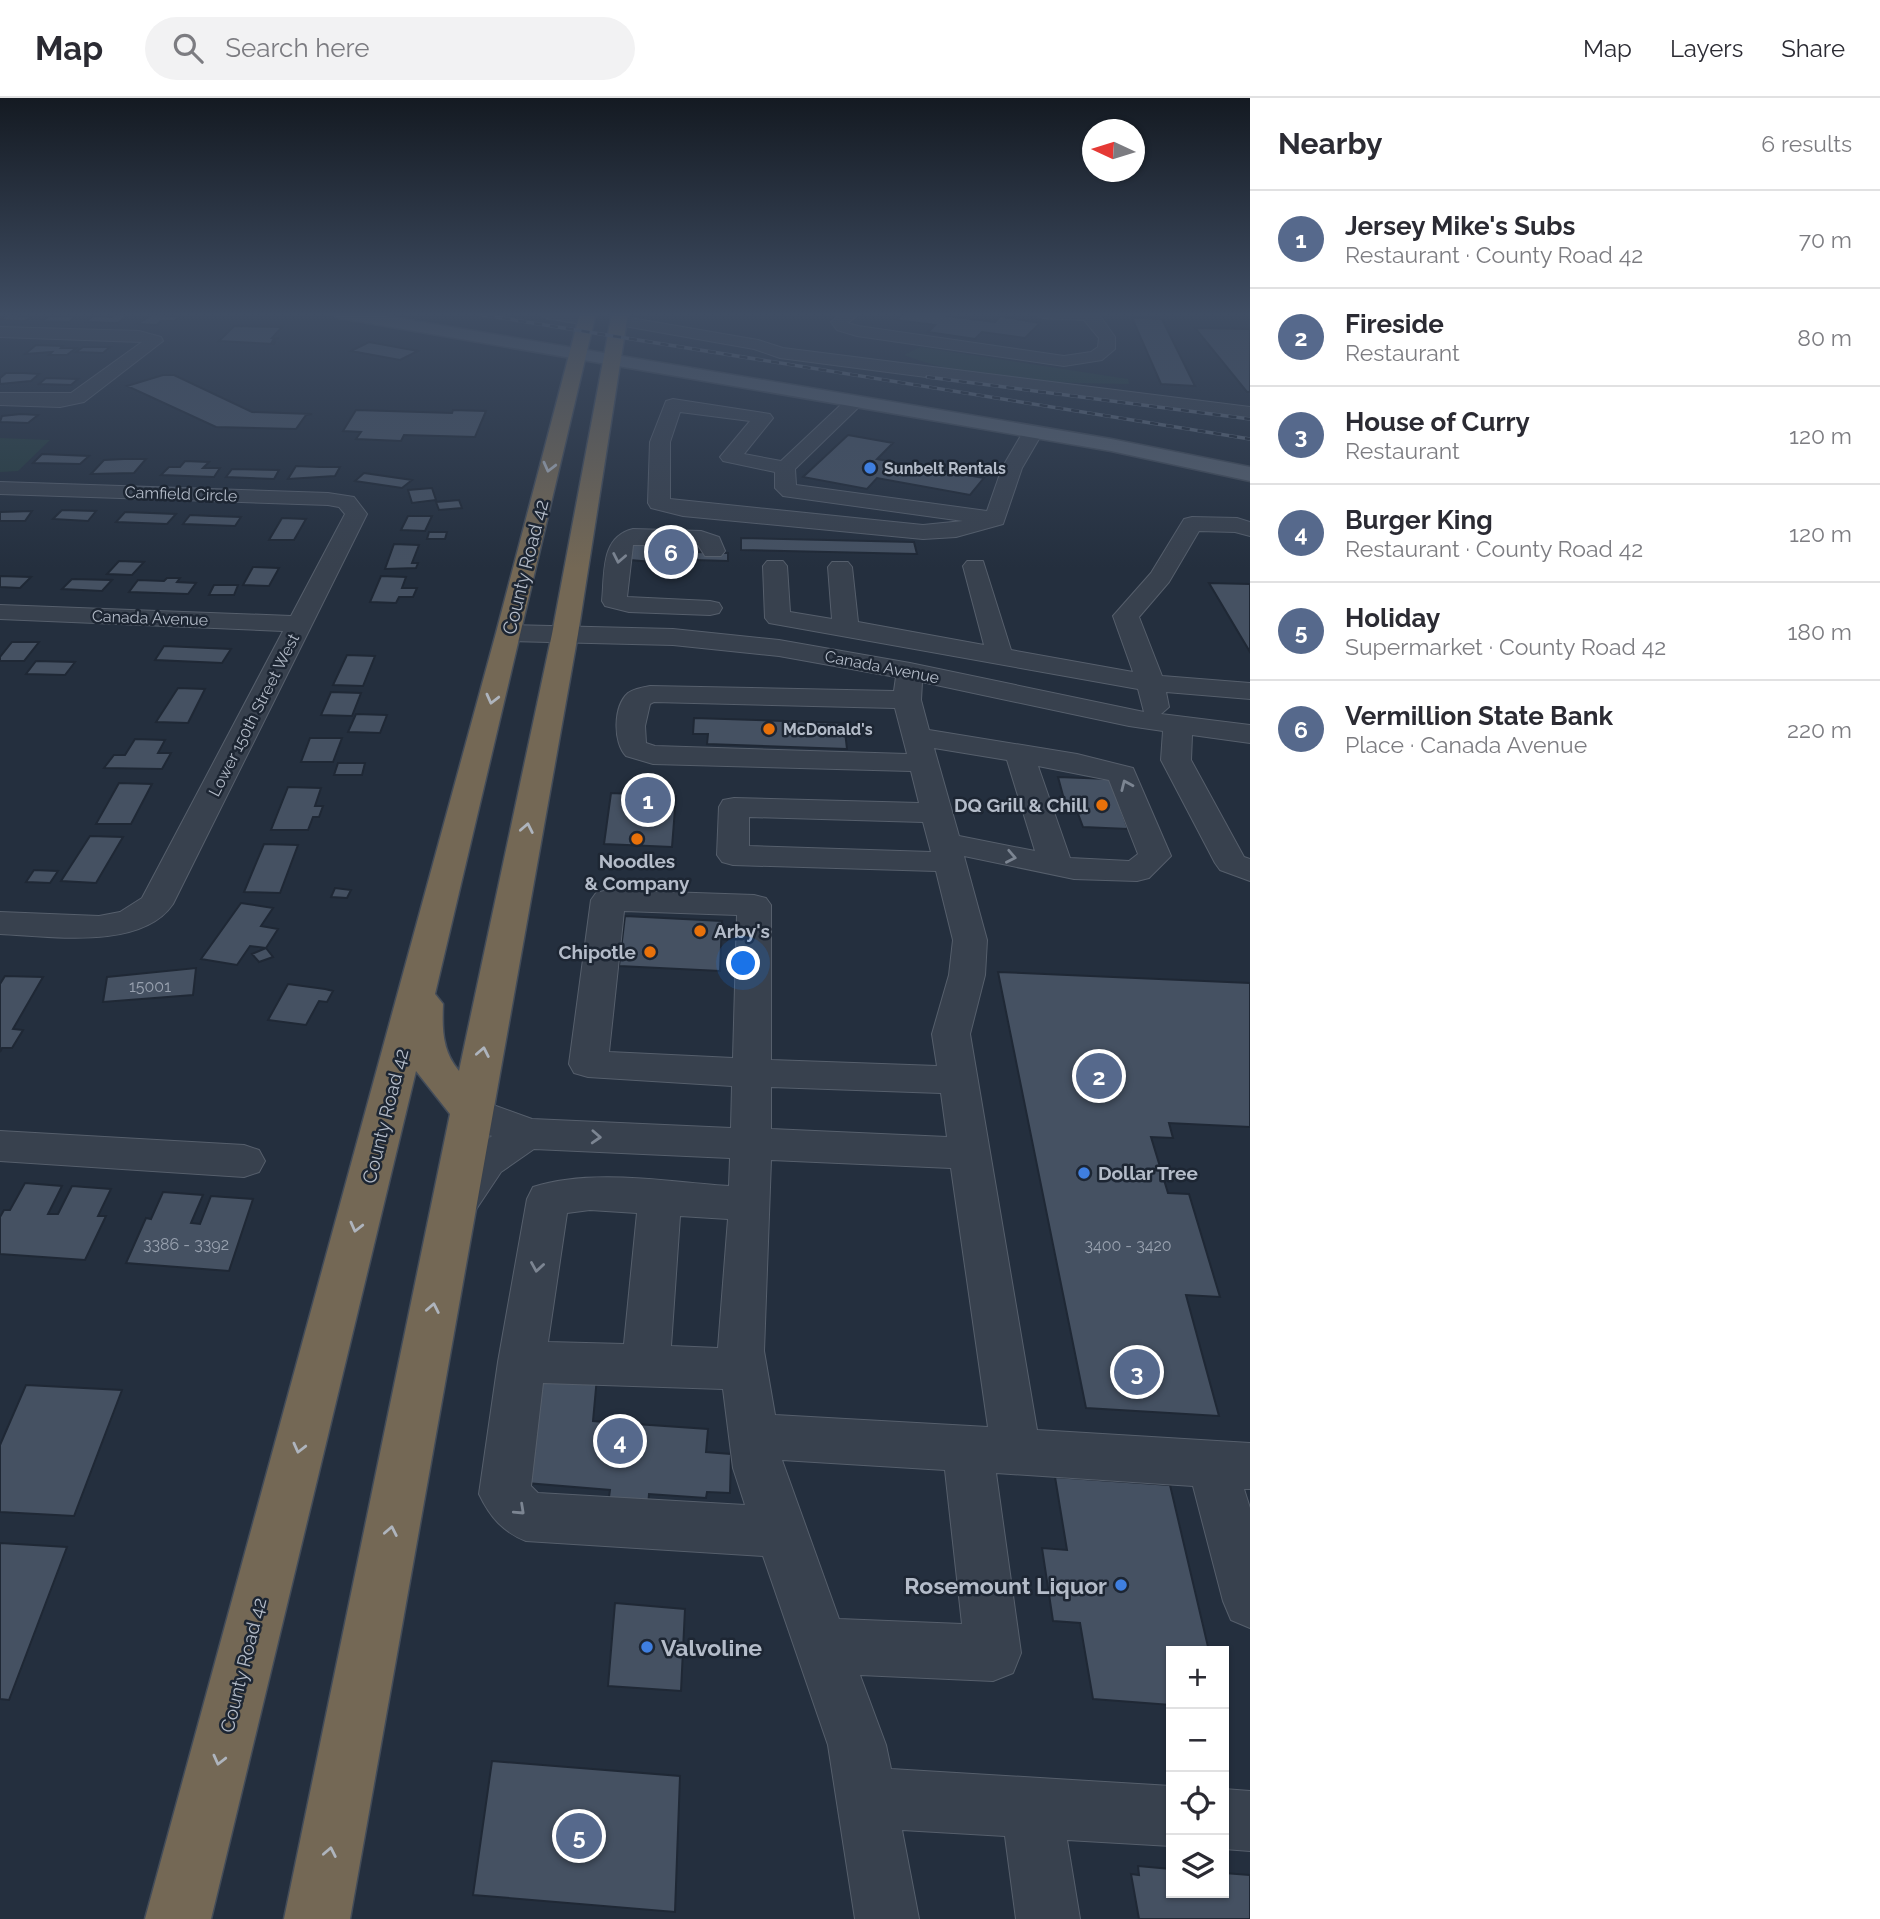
<!DOCTYPE html>
<html lang="en">
<head>
<meta charset="utf-8">
<style>
	:root { --surface:#fff; --page:#f2f2f3; --text:#2b2b33; --muted:#7c7c81; --line:#e1e1e2; --accent:#56698c }
	body { margin:0; font-family:Raleway,sans-serif; background:var(--page); color:var(--text) }
	.controls { position:absolute; right:21px; bottom:21px; display:grid; overflow:hidden; border-radius:0px; box-shadow:0 2px 5px #0004 }
	.controls button { width:63px; height:63px; display:grid; place-items:center; padding:0; border:0; border-bottom:2px solid var(--line); background:var(--surface); color:var(--text); font:35px sans-serif }
	.compass { position:absolute; left:1082px; top:21px; width:63px; height:63px; border-radius:50%; background:var(--surface); box-shadow:0 2px 5px #0004; rotate:274deg }
	.you { position:absolute; left:744px; top:866px; width:24px; height:24px; margin:-18px; border:5px solid #fff; border-radius:50%; background:#1a73e8; box-shadow:0 0 0 10px #1a73e833 }
	.badge { display:grid; place-items:center; width:46px; height:46px; border-radius:50%; background:var(--accent); color:#fff; font-size:23px; font-weight:700 }
	.pin { position:absolute; translate:-50% -50%; border:4px solid #fff; box-shadow:0 2px 7px #0006 }
	.list { margin:0; padding:0; list-style:none }
	h2 { display:flex; justify-content:space-between; align-items:center; height:91px; margin:0; padding:0 28px; font-size:30px }
	h2 small { font-size:23px; font-weight:400; color:var(--muted) }
	.list li { display:grid; grid-template-columns:46px 1fr auto; gap:21px; align-items:center; box-sizing:border-box; height:98px; padding:0 28px; border-top:2px solid var(--line) }
	.list b { display:block; font-size:26px; white-space:nowrap }
	.list p { margin:0; font-size:23px; white-space:nowrap; color:var(--muted) }
	.list em { font-size:23px; font-style:normal; color:var(--muted) }
	.icon { flex:none; width:38px; height:38px; fill:none; stroke:currentColor; stroke-width:2; stroke-linecap:round; stroke-linejoin:round }
	.map { position:relative; flex:none; width:1250px; height:1821px; overflow:hidden }
	header { display:flex; align-items:center; gap:42px; box-sizing:border-box; height:98px; padding:0 35px; background:var(--surface); border-bottom:2px solid var(--line) }
	header strong { font-size:33px }
	nav { display:flex; gap:38px; margin-inline-start:auto; font-size:24px }
	.search { width:490px; height:63px; background:var(--page); display:flex; align-items:center; gap:18px; box-sizing:border-box; padding:0 24px; border-radius:38px; color:var(--muted); font-size:26px }
	main { display:flex }
	aside { flex:1; background:var(--surface) }
	.map>svg:first-child { display:block }
	.green { fill:#263c3f }
	.building { fill:#455162; stroke:#1f2835; stroke-width:2 }
	.lines { fill:none; stroke-linecap:round; stroke-linejoin:round }
	.minor-casing { stroke:#565f6c; stroke-width:2 }
	.major-casing { stroke:#414a57; stroke-width:3 }
	.highway-casing { stroke:#434c59; stroke-width:3 }
	.minor { fill:#38414e; fill-rule:evenodd }
	.major { fill:#56606e; fill-rule:evenodd }
	.highway { fill:#746855; fill-rule:evenodd }
	.rail-casing { stroke:#5a6575; stroke-width:3.5 }
	.rail { stroke:#1d2633; stroke-width:2.5; stroke-dasharray:8; stroke-linecap:butt }
	.oneway { stroke:#aeb4bd }
	.oneway2 { stroke:#7c8592 }
	.shop-dot { fill:#3f7fe0; stroke:#1d2633; stroke-width:2.5 }
	.food-dot { fill:#e8710a; stroke:#1d2633; stroke-width:2.5 }
	.labels { text-anchor:middle; dominant-baseline:central; stroke-width:5; stroke-linejoin:round; paint-order:stroke }
	.far-poi-label { font-size:16px; font-weight:bold; fill:#b4bcc9; stroke:#1d2633; text-anchor:start }
	.far-street-label { font-size:16px; fill:#b4bcc9; stroke:#1d2633 }
	.number-label { font-size:16px; fill:#98a1af }
	.street-label { font-size:19px; fill:#b4bcc9; stroke:#1d2633 }
	.poi-label { font-size:19px; font-weight:bold; fill:#b4bcc9; stroke:#1d2633; text-anchor:end }
	.near-poi-label { font-size:23px; font-weight:bold; fill:#b4bcc9; stroke:#1d2633; text-anchor:end }
</style>
</head>
<body>
<header>
<strong>Map</strong>
<div class="search"><svg class="icon" aria-label="search" viewBox="0 0 24 24"><circle cx="10" cy="10" r="6"/><path d="M15 15l6 6"/></svg>Search here</div>
<nav><a>Map</a><a>Layers</a><a>Share</a></nav>
</header>
<main>
<div class="map">
<svg width="1250" height="1821" viewBox="0 0 1250 1821">
	<rect width="100%" height="100%" fill="#242f3e"/>
	<!-- green -->
	<path class="green" d="M920 249 1128 281 1129 286C1053 285 976 284 904 257Z
		M0 340 50 342 18 373 0 374Z"/>
	<!-- building -->
	<path class="building" d="M904 215H951L947 218 995 224 1000 219 969 215H981L1040 225 1025 240 982 234 975 241 928 234 935 227 896 222Z
		M116 216H129L118 225 86 224 93 218 112 219Z
		M7 217 33 218 25 223 0 222Z
		M152 217 180 218 175 223H161L157 227 137 226Z
		M49 218H75L69 224 42 223Z
		M1132 220 1162 221 1195 288 1161 286Z
		M234 228 282 229 272 240H279L273 242 272 244H275L274 246 219 243Z
		M1195 230 1250 231V294H1247Z
		M369 244 418 253 400 262 351 253Z
		M36 247 63 248 61 250H76L67 257H49L52 254 25 256Z
		M83 249H110L103 255 76 254Z
		M6 275H24L39 276 31 283 0 286V280Z
		M163 277H174L252 314 312 316 306 317 296 331 216 329 127 288Z
		M46 280 78 281 71 287 39 286Z
		M356 312 452 315 453 312 486 313 475 339 404 337 401 343 356 341 361 334 343 333Z
		M21 316 38 317 28 325 0 324 2 318Z
		M848 337 893 345 877 361 984 380 970 397 877 380 867 391 803 379Z
		M42 356 89 358 80 366 33 365Z
		M124 361H146L134 375 91 376 104 362Z
		M185 363 209 364 203 370H220L214 379 161 377 169 369H180Z
		M296 368 320 369H340L335 378 288 381Z
		M232 371 279 372 274 381 226 379Z
		M364 375 412 382 402 390 355 383Z
		M432 390 436 402 412 405 408 392Z
		M459 402 462 410 439 412 436 404Z
		M62 412 96 413 88 423 53 421Z
		M32 413 25 423H0V414Z
		M125 414 176 416 167 426 116 424Z
		M190 417 212 418 241 419 235 428 183 426Z
		M408 418H432L425 433 401 432Z
		M282 420 306 421 294 442H269Z
		M429 434H447L445 441H427Z
		M741 440 914 444 917 456 741 452Z
		M633 442 696 443V454L728 455V463L693 462 685 463 686 467 630 462Z
		M394 446 419 447 412 465H418L416 470 385 471Z
		M119 463 144 464 132 477 107 476Z
		M253 469 279 470 269 488 243 487Z
		M0 478 31 479 20 490 0 489Z
		M381 478 406 479 402 490H417L413 499H399L396 505 370 504Z
		M167 480H180L177 484 196 485 188 496 129 494 138 482 164 483Z
		M72 481 112 482 102 493 62 491Z
		M1209 485 1250 486V554Z
		M214 487H238L234 497H209Z
		M12 544H39L24 563H0V559Z
		M164 548 231 551 222 565 155 562Z
		M347 557 375 558 363 588 333 587Z
		M36 563 75 564 65 577 26 576Z
		M178 590 205 591 188 625 156 624Z
		M331 594 361 595 352 618 321 617Z
		M356 616 387 617 380 635 348 634Z
		M694 620 844 625 847 651 707 646 708 636H693Z
		M310 640H342L333 664H301Z
		M135 641 165 642 158 655H171L162 671 104 670 114 657H125Z
		M338 665H365L362 677H334Z
		M1058 679 1110 681 1128 731 1083 729 1074 705H1065Z
		M119 685 152 686 131 726H96Z
		M288 689 321 690 315 708H323L319 719H313L308 732H271Z
		M611 695 676 698 672 749 604 746Z
		M90 738 123 739 96 785 61 783Z
		M264 746 298 747 280 795 244 794Z
		M34 772 58 773 50 785 26 784Z
		M335 790 351 792 347 800 331 799Z
		M241 805 273 810 261 828 278 831 266 850 250 848 237 867 201 861Z
		M625 818 722 823 720 873 619 868Z
		M266 850 273 859 259 864 252 856Z
		M196 870 193 897 103 904 107 879Z
		M998 874 1250 885V1029L1169 1025 1173 1040 1151 1039 1168 1095 1189 1096 1220 1199 1186 1197 1219 1318 1086 1310Z
		M5 878 43 879 13 931 23 932 12 950H2L0 954V886Z
		M288 886 325 891 333 893 327 904 319 903 306 927 268 922Z
		M25 1085 62 1088 48 1116H58L72 1088 111 1091 98 1118H106L85 1162 0 1156V1119L4 1112H10Z
		M163 1094 203 1097 191 1125 200 1126 211 1098 253 1101 229 1173 126 1165 146 1120 151 1121Z
		M543 1275 597 1279 593 1323 708 1331 706 1354 731 1356 730 1395 707 1394 706 1400 649 1396 648 1409 608 1406 610 1392 526 1385Z
		M26 1287 122 1292 74 1418 0 1414V1347Z
		M1055 1379 1170 1387 1209 1553H1171V1607L1093 1601 1080 1525 1053 1523 1042 1450 1067 1452Z
		M0 1445 67 1449 9 1602 0 1601Z
		M615 1505 685 1511 681 1593 608 1588Z
		M492 1663 680 1678 675 1814 473 1797Z
		M1138 1768 1171 1771V1795H1224V1775L1250 1777V1821H1139L1131 1776 1139 1777Z"/>
	<g class="lines">
		<!-- minor casing -->
		<g class="minor-casing">
			<path id="minor" d="M538 215H574L593 219 595 222 587 227 546 220Z
				M842 215H860L848 225 858 228 1064 258 1091 254 1098 249 1099 240 1084 222 1042 220 1034 215H1098L1115 239V251L1102 262 1064 268 857 238 837 232 831 224Z
				M619 218 758 242 783 250 1250 309V321L780 260 754 251 613 226 611 223 613 220Z
				M0 229 139 233 161 239 163 243 84 304 60 309 0 307V295H71L142 244 0 239Z
				M855 298 864 304 795 371 796 387 987 413 1002 370 1023 334 1026 330H1040L1043 334 1022 370 1003 426 956 439 923 441 683 418 651 410 648 405 650 344 666 303 673 301 770 316 773 320 744 356 781 363 848 300ZM680 314 750 323 720 359 723 363 775 374V390L783 398 963 423 923 427 670 401V344Z
				M0 384 328 395 354 399 367 416 173 806C141 853 49 838 0 836V814L99 818 120 814 142 800 283 533 0 521V507L291 518 345 416 339 409 328 407 0 396Z
				M1192 419 1237 420 1250 424V438L1235 434 1199 433 1169 484 1139 519 1162 578 1250 585V601L1166 594 1169 609 1161 616 1250 627V645L1192 637 1191 662 1244 759 1250 761V783L1220 772 1215 765 1161 662 1163 633 1129 628 922 584 921 602 929 632 1077 656 1133 670 1171 758 1149 780 1137 783 1074 781 964 758 987 842 985 877 970 936 1037 1332 1250 1345V1391H1244L1250 1410V1530L1231 1522 1223 1503 1193 1388 996 1375 1021 1555 1013 1575 993 1583 860 1577 886 1647 891 1671 1171 1688V1748L1067 1742 1080 1821H1016L1005 1738 902 1732 919 1821H855L828 1647 763 1458 526 1443C503 1434 490 1419 479 1396L498 1264 527 1101 533 1089C592 1070 668 1084 729 1088L730 1060 534 1051 501 1074 473 1116 458 1120 443 1116 437 1104 465 1059 492 1038 457 1023 451 1013 457 1003 471 999 532 1021 731 1030 732 988 588 979 574 975 569 966 591 802 596 795 608 792 754 797 766 800 771 807V962L937 968 932 936 949 877 953 842 936 773 733 767 722 764 717 757 719 709 723 702 734 700 919 705 911 673 653 666 626 658C613 645 613 608 628 595 634 591 644 589 650 588L894 593 896 579 779 558 673 547 509 543 500 540 496 535 500 530 509 527 673 531 779 542 910 565 1144 614 1138 591 769 525 765 520 763 468 767 463H783L787 468 790 514 832 521 828 469 832 464H848L852 469 858 524 984 547 963 468 967 463H983L1011 552 1133 574 1113 518 1151 475 1184 421ZM654 604 895 610 907 656 655 648 646 645 645 628 650 606ZM934 650 1007 662 1035 753 959 738ZM1038 668 1109 682 1138 756 1129 763 1070 760ZM749 719 923 724 931 754 749 748ZM624 813 737 817 733 960 609 954ZM771 989 941 995 947 1039 771 1031ZM771 1062 951 1070 988 1329 775 1317 764 1253ZM590 1112 637 1115 624 1246 548 1244 567 1115ZM680 1118 728 1121 718 1250 671 1248ZM543 1285 723 1291 733 1370 745 1407 538 1395 531 1388ZM782 1362 945 1372 962 1526 839 1521Z
				M633 431 701 433 719 439 725 453 721 458H705L698 447H633L627 499 710 503 719 505 722 510 719 515 710 517 629 514 605 508 602 503C605 475 600 439 633 431Z
				M0 1033 244 1047 259 1052 265 1063 259 1074 244 1079 0 1063Z
				M1224 1691 1250 1693V1753L1224 1751Z"/>
		</g>
		<!-- major casing -->
		<g class="major-casing">
			<path id="major" d="M331 215H368L1111 341 1250 369V383L1111 353 339 220Z"/>
		</g>
		<!-- highway casing -->
		<g class="highway-casing">
			<path id="highway" d="M580 215H596L435 896 443 906C442 931 442 953 459 973L552 536 612 215H628L578 536 350 1821H284L450 1016 416 973 211 1821H145L496 535Z"/>
		</g>
		<!-- minor -->
		<use href="#minor" class="minor"/>
		<!-- major -->
		<use href="#major" class="major"/>
		<!-- highway -->
		<use href="#highway" class="highway"/>
		<!-- rail casing -->
		<g class="rail-casing">
			<path id="rail" d="M471 215 1250 341
				M927 279 1250 321"/>
		</g>
		<!-- rail -->
		<use href="#rail" class="rail"/>
	</g>
	<!-- one-way arrows -->
	<defs><path id="oneway-chevron" d="M-2-3.5L2.5 0L-2 3.5" fill="none" stroke-width="1.6" stroke-linecap="round" stroke-linejoin="round" transform="scale(1.75)"/></defs>
	<g class="oneway">
		<use href="#oneway-chevron" transform="translate(549 369) rotate(104)"/>
		<use href="#oneway-chevron" transform="translate(492 601) rotate(104)"/>
		<use href="#oneway-chevron" transform="translate(527 730) rotate(-79)"/>
		<use href="#oneway-chevron" transform="translate(483 954) rotate(-79)"/>
		<use href="#oneway-chevron" transform="translate(356 1129) rotate(104)"/>
		<use href="#oneway-chevron" transform="translate(433 1210) rotate(-79)"/>
		<use href="#oneway-chevron" transform="translate(299 1350) rotate(104)"/>
		<use href="#oneway-chevron" transform="translate(391 1433) rotate(-79)"/>
		<use href="#oneway-chevron" transform="translate(219 1662) rotate(104)"/>
		<use href="#oneway-chevron" transform="translate(330 1754) rotate(-79)"/>
	</g>
	<g class="oneway2">
		<use href="#oneway-chevron" transform="translate(619 460) rotate(101)"/>
		<use href="#oneway-chevron" transform="translate(1126 687) rotate(-114)"/>
		<use href="#oneway-chevron" transform="translate(1011 759) rotate(11)"/>
		<use href="#oneway-chevron" transform="translate(596 1039) rotate(3)"/>
		<use href="#oneway-chevron" transform="translate(537 1169) rotate(99)"/>
		<use href="#oneway-chevron" transform="translate(520 1412) rotate(43)"/>
	</g>
	<!-- sky -->
	<linearGradient id="sky" x2="0" y2="1"><stop stop-color="#141a22"/><stop offset="0.46" stop-color="#3f4d63"/><stop offset="1" stop-color="#3f4d63" stop-opacity="0"/></linearGradient>
	<rect width="1250" height="470" fill="url(#sky)"/>
	<!-- markers -->
	<g class="shop-dot">
		<circle cx="870" cy="370" r="7"/>
		<circle cx="1084" cy="1075" r="7"/>
		<circle cx="1121" cy="1487" r="7"/>
		<circle cx="647" cy="1549" r="7"/>
	</g>
	<g class="food-dot">
		<circle cx="769" cy="631" r="7"/>
		<circle cx="1102" cy="707" r="7"/>
		<circle cx="637" cy="741" r="7"/>
		<circle cx="700" cy="833" r="7"/>
		<circle cx="650" cy="854" r="7"/>
	</g>
	<g class="labels">
		<!-- far-poi labels -->
		<g class="far-poi-label">
			<text x="884" y="370">Sunbelt Rentals</text>
			<text x="783" y="631">McDonald's</text>
		</g>
		<!-- far-street labels -->
		<g class="far-street-label">
			<text transform="translate(181 396) rotate(2)">Camfield Circle</text>
			<text transform="translate(150 520) rotate(2)">Canada Avenue</text>
			<text transform="translate(882 569) rotate(11)">Canada Avenue</text>
			<text transform="translate(254 617) rotate(-63)">Lower 150th Street West</text>
		</g>
		<!-- number labels -->
		<g class="number-label">
			<text x="150" y="888">15001</text>
			<text x="186" y="1146">3386 - 3392</text>
			<text x="1128" y="1147">3400 - 3420</text>
		</g>
		<!-- street labels -->
		<g class="street-label">
			<text transform="translate(525 469) rotate(-76)">County Road 42</text>
			<text transform="translate(385 1018) rotate(-76)">County Road 42</text>
			<text transform="translate(243 1567) rotate(-76)">County Road 42</text>
		</g>
		<!-- poi labels -->
		<g class="poi-label">
			<text x="1088" y="707">DQ Grill &amp; Chill</text>
			<text x="637" y="763" text-anchor="middle">Noodles<tspan x="637" dy="22">&amp; Company</tspan></text>
			<text x="714" y="833" text-anchor="start">Arby's</text>
			<text x="636" y="854">Chipotle</text>
			<text x="1098" y="1075" text-anchor="start">Dollar Tree</text>
		</g>
		<!-- near-poi labels -->
		<g class="near-poi-label">
			<text x="1107" y="1487">Rosemount Liquor</text>
			<text x="661" y="1549" text-anchor="start">Valvoline</text>
		</g>
	</g>
</svg>
<div class="controls">
<button>+</button>
<button>−</button>
<button><svg class="icon" aria-label="locate" viewBox="0 0 24 24"><circle cx="12" cy="12" r="6"/><path d="M12 2v4M12 18v4M2 12h4M18 12h4"/></svg></button>
<button><svg class="icon" aria-label="layers" viewBox="0 0 24 24"><path d="M12 4l9 5-9 5-9-5zM3 14l9 5 9-5"/></svg></button>
</div>
<svg class="compass" viewBox="-18 -18 36 36"><path d="M0-13l5 13h-10z" fill="#e53935"/><path d="M0 13l5-13h-10z" fill="#7c7c81"/></svg>
<div class="you"></div>
<div class="pin badge" style="left:648px;top:702px">1</div>
<div class="pin badge" style="left:1099px;top:978px">2</div>
<div class="pin badge" style="left:1137px;top:1274px">3</div>
<div class="pin badge" style="left:620px;top:1343px">4</div>
<div class="pin badge" style="left:579px;top:1738px">5</div>
<div class="pin badge" style="left:671px;top:454px">6</div>
</div>
<aside>
<h2>Nearby<small>6 results</small></h2>
<ul class="list">
<li><span class="badge">1</span><div><b>Jersey Mike's Subs</b><p>Restaurant · County Road 42</p></div><em>70 m</em></li>
<li><span class="badge">2</span><div><b>Fireside</b><p>Restaurant</p></div><em>80 m</em></li>
<li><span class="badge">3</span><div><b>House of Curry</b><p>Restaurant</p></div><em>120 m</em></li>
<li><span class="badge">4</span><div><b>Burger King</b><p>Restaurant · County Road 42</p></div><em>120 m</em></li>
<li><span class="badge">5</span><div><b>Holiday</b><p>Supermarket · County Road 42</p></div><em>180 m</em></li>
<li><span class="badge">6</span><div><b>Vermillion State Bank</b><p>Place · Canada Avenue</p></div><em>220 m</em></li>
</ul>
</aside>
</main>
</body>
</html>
